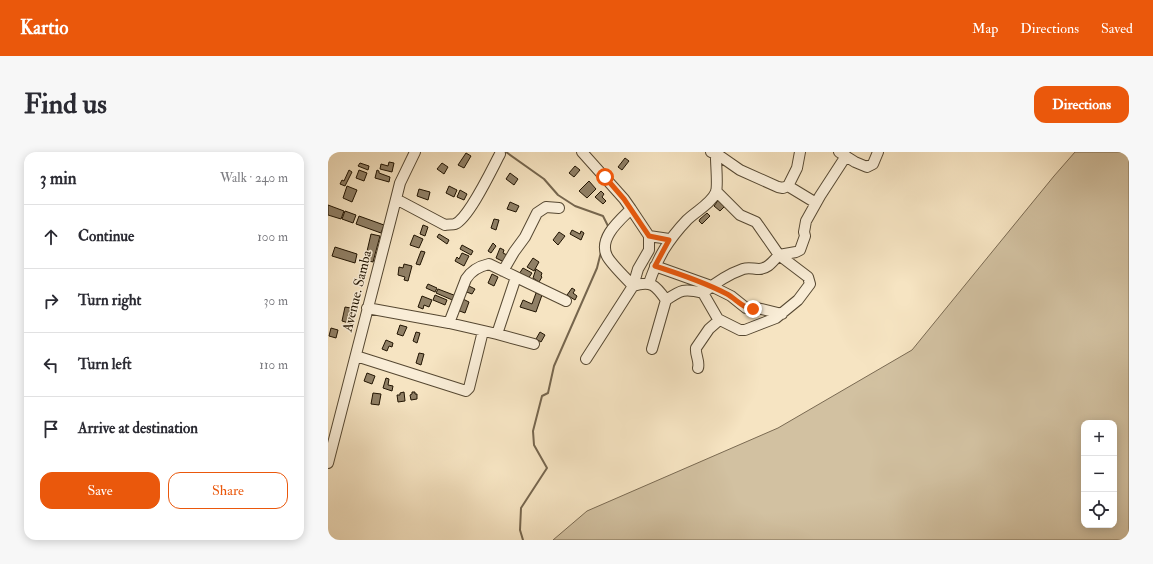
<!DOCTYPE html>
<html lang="en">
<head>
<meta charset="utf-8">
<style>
	:root { --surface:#fff; --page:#f7f7f7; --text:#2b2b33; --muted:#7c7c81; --line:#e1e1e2; --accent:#ea580c }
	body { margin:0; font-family:"IM FELL Double Pica",serif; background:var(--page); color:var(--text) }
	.controls { position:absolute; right:12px; bottom:12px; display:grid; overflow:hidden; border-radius:8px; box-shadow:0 2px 10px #0003 }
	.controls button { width:36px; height:36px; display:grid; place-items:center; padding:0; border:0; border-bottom:1px solid var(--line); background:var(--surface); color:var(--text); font:20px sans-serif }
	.stop { position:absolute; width:12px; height:12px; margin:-9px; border:3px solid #ea580c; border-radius:50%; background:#fff }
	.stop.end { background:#ea580c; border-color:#fff; box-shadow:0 1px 4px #0008 }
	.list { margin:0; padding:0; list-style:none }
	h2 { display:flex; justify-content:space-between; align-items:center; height:52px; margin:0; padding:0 16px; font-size:17px }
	h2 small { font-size:13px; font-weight:400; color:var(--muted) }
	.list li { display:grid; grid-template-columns:26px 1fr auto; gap:12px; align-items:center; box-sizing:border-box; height:64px; padding:0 16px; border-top:1px solid var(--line) }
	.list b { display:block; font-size:15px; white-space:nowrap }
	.list em { font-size:13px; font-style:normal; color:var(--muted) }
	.actions { display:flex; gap:8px; padding:12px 16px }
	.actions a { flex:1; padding:9px 0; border:1px solid var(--accent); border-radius:12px; text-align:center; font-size:14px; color:var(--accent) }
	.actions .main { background:var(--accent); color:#fff }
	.icon { flex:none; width:22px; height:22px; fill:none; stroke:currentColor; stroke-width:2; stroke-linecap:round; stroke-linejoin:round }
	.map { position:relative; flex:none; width:801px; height:388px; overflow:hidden; border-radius:12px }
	header { display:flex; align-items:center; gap:24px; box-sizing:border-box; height:56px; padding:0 20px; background:var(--accent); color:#fff }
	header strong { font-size:19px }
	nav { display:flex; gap:22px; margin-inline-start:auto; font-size:14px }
	.intro { display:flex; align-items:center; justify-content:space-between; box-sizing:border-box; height:96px; padding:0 24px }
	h1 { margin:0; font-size:28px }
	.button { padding:10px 18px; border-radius:12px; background:var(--accent); color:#fff; font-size:14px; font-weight:700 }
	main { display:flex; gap:24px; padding:0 24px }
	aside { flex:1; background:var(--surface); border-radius:12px; box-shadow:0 2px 10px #0003 }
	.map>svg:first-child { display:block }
	.green { fill:#d2c1a1; stroke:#7a6a52; fill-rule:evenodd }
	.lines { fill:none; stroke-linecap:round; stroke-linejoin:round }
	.stream { stroke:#76664e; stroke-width:2 }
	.building { fill:#908066; stroke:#211402 }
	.minor-casing { stroke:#564832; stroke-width:12 }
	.minor { stroke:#f9edd7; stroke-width:10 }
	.route { stroke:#ea580c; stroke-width:5 }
	.labels { text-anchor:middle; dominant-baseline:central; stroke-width:3; stroke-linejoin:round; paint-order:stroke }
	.street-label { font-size:14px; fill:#211402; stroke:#f9edd7 }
</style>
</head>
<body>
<header>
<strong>Kartio</strong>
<nav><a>Map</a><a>Directions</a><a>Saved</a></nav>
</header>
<div class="intro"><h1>Find us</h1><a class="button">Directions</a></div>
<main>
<aside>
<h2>3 min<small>Walk · 240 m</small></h2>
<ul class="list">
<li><svg class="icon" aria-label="ahead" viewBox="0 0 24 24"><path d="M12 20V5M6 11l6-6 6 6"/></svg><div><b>Continue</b></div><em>100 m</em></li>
<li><svg class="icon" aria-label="right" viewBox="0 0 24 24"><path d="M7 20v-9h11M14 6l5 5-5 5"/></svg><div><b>Turn right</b></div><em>30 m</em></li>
<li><svg class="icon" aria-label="left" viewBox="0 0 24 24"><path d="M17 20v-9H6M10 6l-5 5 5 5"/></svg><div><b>Turn left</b></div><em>110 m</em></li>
<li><svg class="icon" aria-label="arrive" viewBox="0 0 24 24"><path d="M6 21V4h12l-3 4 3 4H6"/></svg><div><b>Arrive at destination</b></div></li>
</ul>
<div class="actions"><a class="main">Save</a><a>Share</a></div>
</aside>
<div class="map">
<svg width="801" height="388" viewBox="0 0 801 388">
	<rect width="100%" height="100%" fill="#f6e4c2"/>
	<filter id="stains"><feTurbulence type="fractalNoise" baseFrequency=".005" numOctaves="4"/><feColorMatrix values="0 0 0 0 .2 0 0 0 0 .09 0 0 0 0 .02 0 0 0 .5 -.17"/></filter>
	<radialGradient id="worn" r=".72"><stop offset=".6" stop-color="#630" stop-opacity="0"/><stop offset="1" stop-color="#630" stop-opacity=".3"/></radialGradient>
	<!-- green -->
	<path class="green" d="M747 0H801V388H225L259 359 450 276 584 198 726 24ZM756 271H786V373H756Z"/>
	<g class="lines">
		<!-- stream -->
		<path class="stream" d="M178 0 216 27 230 43 247 54 275 64 281 76
			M195 388 192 378 193 356 219 316 206 293 205 279 214 244 220 241 226 214 269 116 273 100"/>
	</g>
	<!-- building -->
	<path class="building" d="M138 1 143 4 136 16 130 13Z
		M297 6 301 9 294 18 290 15Z
		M61 10 66 11 64 20 52 17 53 12 60 14Z
		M32 11 41 14 40 18 30 14Z
		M114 11 120 15 116 22 109 17Z
		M247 14 252 18 246 25 241 21Z
		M21 18 24 20 17 34 12 32 14 28 16 29Z
		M31 18 39 21 36 29 28 26Z
		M49 18 51 19V21L62 25 61 30 47 26Z
		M182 21 190 27 186 33 178 27Z
		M261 29 268 37 259 46 251 39Z
		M19 34 29 38 24 50 15 46Z
		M121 34 129 38 126 45 118 41Z
		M91 37 102 40 100 48 89 44Z
		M132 38 139 42 136 48 129 45Z
		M273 39 276 42 274 45 278 49 275 52 267 45Z
		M391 47 397 54 392 59 386 54Z
		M182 50 191 54 188 60 179 57Z
		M0 53 16 59 13 67 0 63Z
		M17 59 28 63 25 71 14 67Z
		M379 61 382 64 374 72 371 69 372 67Z
		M31 64 56 73 53 81 28 72Z
		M166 67 171 68 168 78 163 76Z
		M95 73 100 75 97 84 92 82Z
		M244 78 252 82 253 79 256 81 253 88 242 82Z
		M231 80 237 84 230 93 225 88Z
		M43 82 52 84 45 110 37 108Z
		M111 82 121 88 119 92 109 85Z
		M86 83 95 87 91 96 82 93Z
		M165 91 168 94 163 101 160 99Z
		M134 93 145 99 143 103 132 97Z
		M7 95 29 102 27 111 4 104Z
		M172 96 176 98 175 101 179 103 176 110 168 106Z
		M93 99 97 100 92 113 88 112Z
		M134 101 141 104 136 114 127 109 129 105 131 107Z
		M205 106 211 110 206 119 199 115Z
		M76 112 84 114 80 129 76 128 77 125 70 123 71 115 75 116Z
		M195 116 204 121 200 127 191 122Z
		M208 117 214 121 213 124 214 125 211 130 205 126Z
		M164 122 170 125 166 134 160 131Z
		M100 132 109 136 107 140 98 136Z
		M139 133 147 137 144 142 136 139Z
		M244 136 247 138 245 141 249 144 247 148 239 143Z
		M110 137 131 145 129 150 108 141Z
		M208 141 214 143 208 160 192 155 195 148 204 152Z
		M107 143 119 148 117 153 105 148Z
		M94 144 104 148 101 155 96 153 95 157 90 155Z
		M135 147 141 150 137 161 129 158Z
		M17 155 28 157 24 172 14 169Z
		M72 173 79 175 75 184 69 182Z
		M3 176 10 178 8 186 1 184Z
		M88 180 92 181 89 191 85 189Z
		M212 180 217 183 213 190 208 187Z
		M58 188 65 191 64 195 61 194 59 199 54 197Z
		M91 201 96 202 93 213 88 211Z
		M39 221 47 224 44 232 36 229Z
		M58 226 61 227 60 233 65 234 64 239 55 236Z
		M76 240 77 249 70 250 69 243H72V241Z
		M84 240H87V242H89V247L83 248 82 243 84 242Z
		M45 241 53 242 51 253 43 252Z"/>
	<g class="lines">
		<!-- minor casing -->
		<g class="minor-casing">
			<path id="minor" d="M254 0 296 47 303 57C292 68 270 86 279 104 283 112 298 126 305 134 324 128 328 134 338 148L324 197
				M390 0 389 2 412 18 450 35 455 36 460 34 488 51
				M511 0 527 10 539 15 545 12 550 0
				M460 34 469 16 472 0
				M388 39 412 63 428 70 451 103 468 100 472 98 477 84 476 80 478 69 492 44 518 4
				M68 47 117 73C120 72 124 73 127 72 141 66 164 17 172 2
				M321 84 341 87
				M327 114 383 134 403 144 418 156 422 157 429 156 454 162
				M175 119 186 100 197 85 209 61 218 55 231 56
				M321 131C330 105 340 88 359 68 368 59 383 52 388 40 390 34 388 13 388 6L389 2 383 0
				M375 141C387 131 401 122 415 117 421 115 425 117 431 117 440 117 445 109 451 103L480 125 482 132 470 148 448 166 417 178H412L390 167
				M338 148C353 138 356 136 375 141L390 167 389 170 381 177 368 196C367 203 372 209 370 216
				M39 156 121 171 169 182 188 125 238 149
				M121 171 138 127C143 119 152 114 161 112L188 125
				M169 182 206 192
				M28 204 138 239 141 236 155 179
				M258 207 305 134 310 117 321 98V84L303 57
				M0 311 68 47 72 31 87 0"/>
		</g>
		<!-- minor -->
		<use href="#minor" class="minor"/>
	</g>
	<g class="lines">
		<!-- route -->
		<path class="route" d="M277 25 296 47 321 84 341 88 327 114C352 122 376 130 399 142 408 147 416 157 425 157"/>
	</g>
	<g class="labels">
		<!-- street labels -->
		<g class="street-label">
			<text transform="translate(29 139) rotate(-76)">Avenue. Samba</text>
		</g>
	</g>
	<rect width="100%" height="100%" filter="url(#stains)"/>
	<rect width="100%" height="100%" fill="url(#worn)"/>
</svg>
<div class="controls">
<button>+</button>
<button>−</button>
<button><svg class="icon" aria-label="locate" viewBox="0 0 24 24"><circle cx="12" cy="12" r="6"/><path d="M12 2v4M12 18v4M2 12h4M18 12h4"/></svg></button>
</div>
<div class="stop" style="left:277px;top:25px"></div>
<div class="stop end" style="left:425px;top:157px"></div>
</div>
</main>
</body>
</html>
